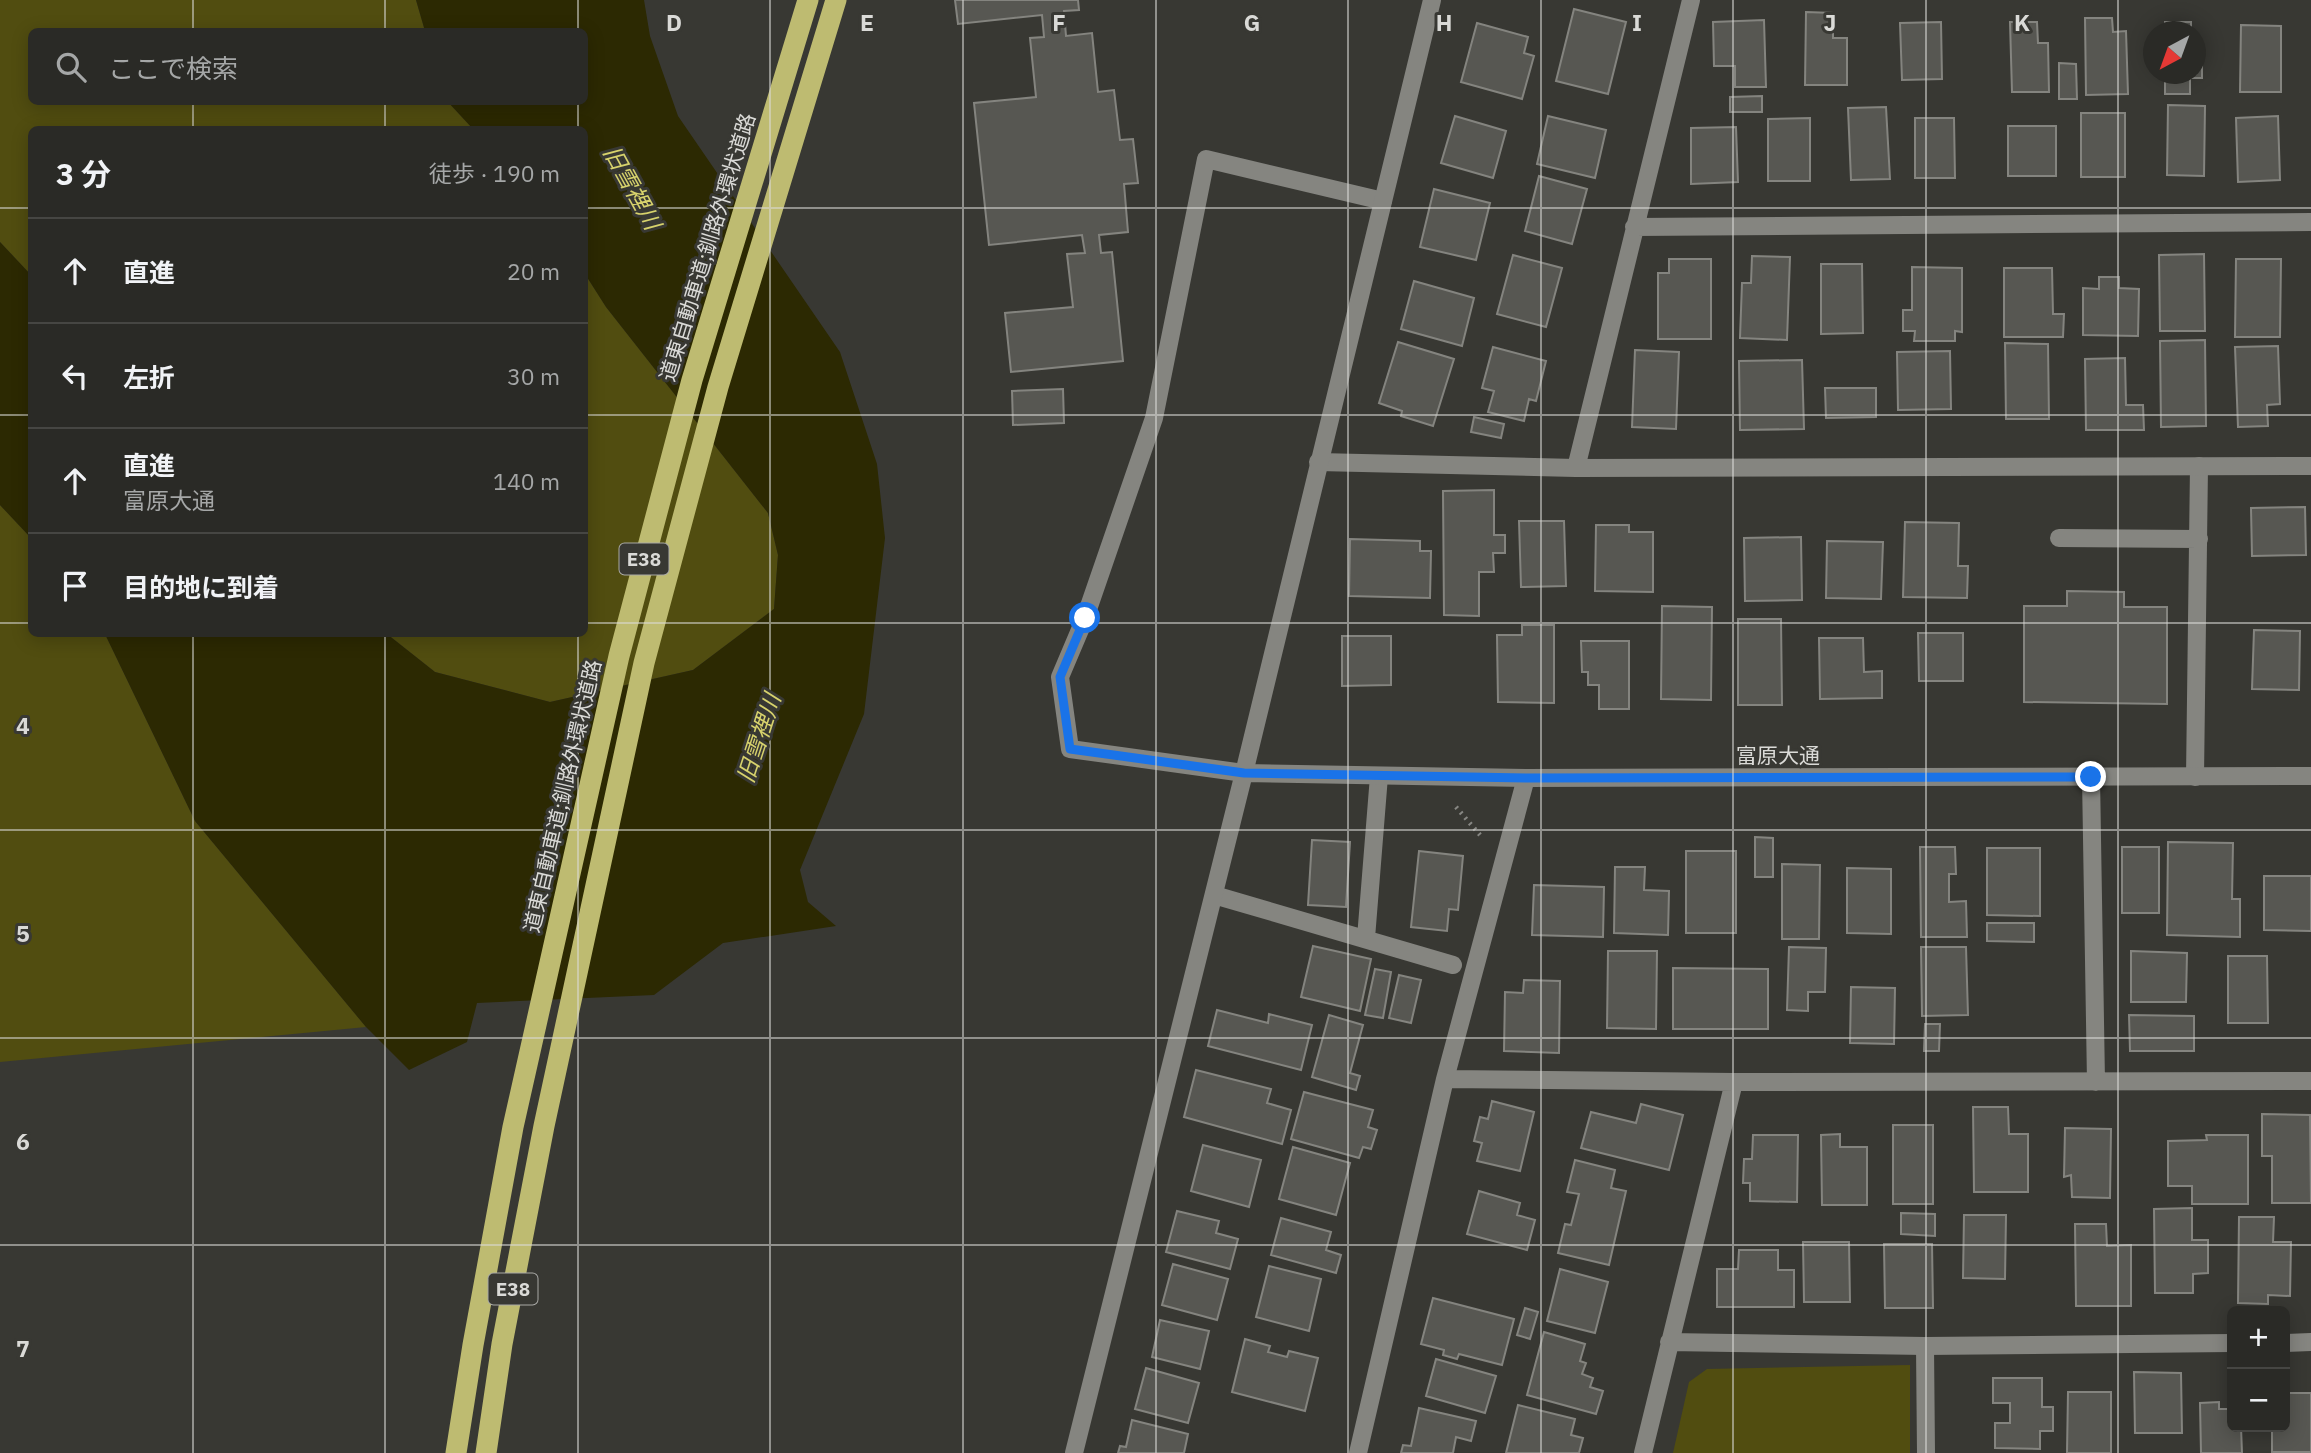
<!DOCTYPE html>
<html lang="ja">
<head>
<meta charset="utf-8">
<style>
	:root { --surface:#2a2a26; --page:#32322e; --text:#f1f3f6; --muted:#a5a7a7; --line:#464643 }
	body { margin:0; font-family:"IBM Plex Sans","Noto Sans JP",sans-serif; background:var(--page); color:var(--text) }
	.controls { position:absolute; right:21px; bottom:21px; display:grid; overflow:hidden; border-radius:10px; box-shadow:0 4px 18px #0003 }
	.controls button { width:63px; height:63px; display:grid; place-items:center; padding:0; border:0; border-bottom:2px solid var(--line); background:var(--surface); color:var(--text); font:35px sans-serif }
	.compass { position:absolute; left:2143px; top:21px; width:63px; height:63px; border-radius:50%; background:var(--surface); box-shadow:0 4px 18px #0003; rotate:221deg }
	.stop { position:absolute; width:21px; height:21px; margin:-16px; border:5px solid #1a73e8; border-radius:50%; background:#fff }
	.stop.end { background:#1a73e8; border-color:#fff; box-shadow:0 2px 7px #0008 }
	.list { margin:0; padding:0; list-style:none }
	h2 { display:flex; justify-content:space-between; align-items:center; height:91px; margin:0; padding:0 28px; font-size:30px }
	h2 small { font-size:23px; font-weight:400; color:var(--muted) }
	.list li { display:grid; grid-template-columns:46px 1fr auto; gap:21px; align-items:center; box-sizing:border-box; height:105px; padding:0 28px; border-top:2px solid var(--line) }
	.list b { display:block; font-size:26px; white-space:nowrap }
	.list p { margin:0; font-size:23px; white-space:nowrap; color:var(--muted) }
	.list em { font-size:23px; font-style:normal; color:var(--muted) }
	.icon { flex:none; width:38px; height:38px; fill:none; stroke:currentColor; stroke-width:2; stroke-linecap:round; stroke-linejoin:round }
	.map { position:relative; flex:none; width:2311px; height:1453px; overflow:hidden }
	.search { position:absolute; background:var(--surface); box-shadow:0 4px 18px #0003; left:28px; top:28px; width:560px; height:77px; display:flex; align-items:center; gap:18px; box-sizing:border-box; padding:0 24px; border-radius:10px; color:var(--muted); font-size:26px }
	.panel { position:absolute; background:var(--surface); box-shadow:0 4px 18px #0003; left:28px; top:126px; width:560px; height:511px; border-radius:10px }
	.map>svg:first-child { display:block }
	.green { fill:#514d10 }
	.water { fill:#2c2902 }
	.building { fill:#575752; stroke:#84847f; stroke-width:2 }
	.lines { fill:none; stroke-linecap:round; stroke-linejoin:round }
	.path { stroke:#878783; stroke-width:4.5; stroke-dasharray:2 5; stroke-linecap:butt }
	.service { stroke:#858580; stroke-width:18 }
	.minor { stroke:#858580; stroke-width:18 }
	.tertiary { stroke:#858580; stroke-width:18 }
	.motorway { stroke:#bebb71; stroke-width:21 }
	.route { stroke:#1a73e8; stroke-width:9 }
	.grid { fill:none; stroke:#dadad7; stroke-width:2; stroke-opacity:0.55 }
	.labels { text-anchor:middle; dominant-baseline:central; stroke-width:6; stroke-linejoin:round; paint-order:stroke }
	.shield { fill:#383833; stroke:#a9a9a6; stroke-width:2 }
	.shield-label { font-size:19px; font-weight:bold; fill:#dadad7 }
	.street-label { font-size:21px; fill:#dadad7; stroke:#383833 }
	.water-label { font-size:23px; font-style:italic; fill:#d7d26c; stroke:#383833 }
	.grid-label { font-size:23px; text-anchor:middle; font-weight:bold; fill:#dadad7; stroke:#383833; stroke-width:6; stroke-linejoin:round; paint-order:stroke }
</style>
</head>
<body>
<div class="map">
<svg width="2311" height="1453" viewBox="0 0 2311 1453">
	<rect width="100%" height="100%" fill="#383833"/>
	<!-- green -->
	<path class="green" d="M0 0H416L425 31 32 32V102H448L473 129 32 130 31 275 0 242Z
		M585 274 606 307 768 513 778 555 774 609 693 670 550 702 435 672 387 634H584Z
		M0 505 31 538 32 634H105L195 821 366 1027 0 1062Z
		M1910 1365V1453H1673L1689 1382 1707 1369Z"/>
	<!-- water -->
	<path class="water" d="M416 0H644L650 36 678 116 840 352 877 464 885 538 864 714 800 870 808 902 836 926 723 943 654 995 477 1003 467 1042 409 1070 366 1027 195 821 105 634H387L435 672 550 702 693 670 774 609 778 555 768 513 606 307 585 274 584 130 473 129 448 102H584V32L425 31Z
		M0 242 31 275V538L0 505Z"/>
	<!-- building -->
	<path class="building" d="M955 0H1078L1079 10 1064 11 1066 36 1092 33 1098 92 1114 90 1120 140 1133 139 1138 183 1124 184 1128 232 1099 235 1101 253 1112 252 1123 361 1011 372 1005 313 1073 307 1067 254 1085 253 1082 235 989 245 974 103 1036 97 1030 38 1044 37 1042 15 958 24Z
		M1574 9 1626 22 1608 94 1556 81Z
		M1806 12 1833 13V38H1847V85H1805Z
		M2085 18H2112L2113 32 2126 31 2128 94 2086 95Z
		M1764 20 1766 87H1735V66H1714L1713 22Z
		M1941 22 1942 79 1902 80 1900 23Z
		M2010 22H2037L2038 43H2048L2049 92H2012Z
		M2165 22H2191V32H2165Z
		M1477 23 1528 37 1524 53 1534 56 1522 99 1461 82Z
		M2241 25 2281 26V92H2240Z
		M2196 44H2202V78H2190V94H2165V74H2196Z
		M2059 63 2076 64 2077 99H2059Z
		M1762 96V112H1730V97Z
		M2168 105 2205 106 2204 176 2167 175Z
		M1886 107 1890 179 1851 180 1848 108Z
		M2081 113H2125V177H2081Z
		M1455 116 1506 131 1493 178 1441 163Z
		M1548 116 1606 130 1595 178 1537 164Z
		M2278 116 2280 180 2238 182 2236 118Z
		M1810 118V181H1768V119Z
		M1915 118H1954L1955 178H1915Z
		M2008 126H2056V176H2008Z
		M1736 127 1738 182 1691 184V128Z
		M1539 176 1587 189 1572 244 1525 231Z
		M1434 189 1490 203 1476 260 1420 247Z
		M2204 254 2205 331H2160L2159 255Z
		M1513 255 1562 268 1546 327 1497 314Z
		M1752 256 1790 257 1787 340 1740 338 1742 283H1751Z
		M1669 259H1711V339H1658V273H1669Z
		M2236 259H2281L2280 337H2235Z
		M1821 264H1862L1863 333 1821 334Z
		M1912 267 1962 268V332L1955 331V341H1914L1915 331H1903V310H1912Z
		M2004 268H2052L2053 314H2064L2063 337H2004Z
		M2099 277H2119V288L2139 289 2138 336 2083 335V288L2099 289Z
		M1414 281 1474 298 1462 346 1401 329Z
		M2205 340 2206 426 2161 427 2160 341Z
		M1398 342 1454 359 1433 426 1401 416 1402 411 1379 403Z
		M2005 343 2048 344 2049 419H2006Z
		M2278 346 2280 404 2267 405 2268 426 2238 427 2235 347Z
		M1493 347 1546 361 1536 401 1529 399 1524 421 1488 412 1494 391 1482 388Z
		M1635 350 1679 352 1676 429 1632 427Z
		M1950 351 1951 409 1898 410 1897 352Z
		M2125 358 2126 405H2143L2144 430H2086L2085 359Z
		M1802 360 1804 429 1740 430 1739 361Z
		M1825 388H1876V417L1826 418Z
		M1063 389 1064 423 1013 425 1012 391Z
		M1474 417 1504 424 1501 438 1471 432Z
		M1494 490V535H1505V553H1493L1494 572H1479V616L1444 615 1443 491Z
		M2305 507 2306 555 2252 556 2251 508Z
		M1519 521H1564L1566 586 1521 587Z
		M1905 522 1959 523 1958 566H1968L1967 598 1903 597Z
		M1596 525H1629V532H1653V592L1595 591Z
		M1801 537 1802 600 1745 601 1744 538Z
		M1350 539 1420 541V551H1431L1430 598 1349 596Z
		M1827 541 1883 542 1881 599 1826 598Z
		M2067 591 2124 592V607H2167V704L2024 702V606H2067Z
		M1662 606 1712 607 1711 700 1661 699Z
		M1738 619H1781L1782 705H1738Z
		M1522 625H1554V703L1498 702 1497 635H1522Z
		M2254 630 2300 631 2299 690 2252 689Z
		M1918 633H1963V681H1919Z
		M1342 636H1391V685L1342 686Z
		M1819 638H1863L1864 672 1882 671V698L1820 699Z
		M1581 641H1629V709H1599V685H1588V672H1582Z
		M1755 837 1773 838V877H1755Z
		M1312 840 1350 842 1346 907 1308 905Z
		M2168 842 2233 843 2232 899H2240V937L2167 935Z
		M1920 847H1955L1956 874H1949V902L1966 901 1967 937H1921Z
		M2122 847H2159V913H2122Z
		M1987 848H2040V916L1987 915Z
		M1419 851 1463 856 1458 910 1449 909 1447 931 1411 927Z
		M1686 851H1736V933H1686Z
		M1782 864 1820 865 1819 939H1782Z
		M1615 867H1645L1644 890 1669 891 1668 935 1614 933Z
		M1847 868 1891 869V934L1847 933Z
		M2264 876H2311V931L2264 930Z
		M1534 885 1604 887 1603 937 1532 935Z
		M1987 923H2034V942L1987 941Z
		M1313 946 1371 959 1360 1011 1301 997Z
		M1789 947 1826 948 1825 992H1808V1011L1787 1010Z
		M1921 947H1966L1968 1015 1922 1016Z
		M1608 951H1657L1656 1029 1607 1028Z
		M2131 951 2187 953 2186 1002H2131Z
		M2228 956H2267L2268 1023H2228Z
		M1673 968 1768 969V1029H1673Z
		M1375 969 1391 972 1383 1018 1365 1015Z
		M1399 975 1421 980 1411 1023 1389 1018Z
		M1524 980 1560 981 1559 1053 1504 1051 1505 992 1523 993Z
		M1851 987 1895 988 1894 1044 1850 1043Z
		M1217 1010 1268 1023 1269 1014 1312 1025 1301 1070 1208 1046Z
		M1329 1015 1363 1025 1350 1073 1360 1076 1356 1090 1312 1077Z
		M2129 1015 2194 1016V1051H2130Z
		M1925 1024H1940L1939 1051H1924Z
		M1196 1070 1271 1089 1267 1103 1291 1110 1282 1144 1184 1117Z
		M1304 1092 1373 1110 1368 1127 1377 1130 1371 1149 1363 1147 1359 1158 1291 1139Z
		M1492 1101 1534 1112 1520 1171 1477 1161 1482 1143 1474 1141 1480 1117 1488 1119Z
		M1641 1104 1683 1115 1669 1170 1581 1148 1591 1112 1636 1123Z
		M1973 1107H2008L2009 1134H2028V1192H1974Z
		M2262 1114 2310 1115 2311 1203H2272V1156H2262Z
		M1893 1125H1933V1204H1893Z
		M2065 1128 2111 1129 2110 1198 2072 1197 2071 1175 2064 1177Z
		M1840 1134V1147H1867V1205H1822L1821 1135Z
		M1753 1135H1798L1797 1202 1750 1201V1183H1743L1744 1159H1752Z
		M2206 1135H2248V1204H2192V1186H2168V1141L2207 1140Z
		M1203 1145 1261 1160 1249 1207 1191 1191Z
		M1293 1147 1350 1163 1336 1215 1279 1199Z
		M1575 1160 1615 1170 1611 1188 1626 1191 1609 1265 1558 1253 1565 1224 1571 1225 1579 1194 1567 1192Z
		M1479 1191 1520 1203 1517 1215 1535 1220 1527 1250 1467 1234Z
		M2192 1208V1240H2208V1273L2193 1274V1293H2155L2154 1209Z
		M1177 1211 1219 1221 1216 1233 1238 1239 1230 1269 1166 1252Z
		M1901 1213 1935 1214V1236L1901 1234Z
		M1964 1215H2006L2005 1279 1963 1278Z
		M2239 1217H2274L2273 1242H2291L2290 1296 2268 1295V1304L2238 1303Z
		M1281 1218 1331 1232 1326 1250 1341 1255 1336 1273 1271 1255Z
		M2075 1224H2106L2107 1246 2131 1245V1306H2076Z
		M1803 1242H1849L1850 1302H1804Z
		M1884 1244H1932L1933 1308H1885Z
		M1739 1250H1778V1270H1794V1307H1717V1269H1738Z
		M1173 1264 1228 1279 1217 1320 1162 1305Z
		M1269 1266 1321 1279 1309 1331 1256 1317Z
		M1560 1269 1608 1282 1595 1333 1547 1321Z
		M1433 1298 1514 1319 1502 1365 1459 1354 1457 1359 1443 1355 1444 1350 1421 1344Z
		M1525 1308 1538 1312 1530 1339 1517 1335Z
		M1160 1320 1209 1331 1200 1369 1152 1357Z
		M1544 1332 1585 1344 1580 1361 1586 1363 1582 1374 1593 1378 1590 1387 1603 1391 1596 1414 1527 1395Z
		M1245 1339 1270 1346 1268 1352 1287 1357 1289 1351 1318 1358 1305 1411 1232 1392Z
		M1436 1359 1496 1376 1485 1413 1426 1396Z
		M1146 1368 1199 1383 1188 1423 1135 1409Z
		M2134 1372 2181 1373 2182 1433H2135Z
		M1993 1378H2042V1407H2053V1431H2040V1449L1995 1448V1423H2010V1403H1993Z
		M2068 1392H2111V1453H2067Z
		M2285 1393H2311V1452H2272V1427H2285Z
		M2219 1402V1409H2232V1427H2241L2242 1453H2201L2200 1403Z
		M1518 1405 1575 1419 1571 1435 1583 1438 1579 1453H1506Z
		M1419 1408 1476 1421 1471 1441 1456 1437 1453 1453H1401L1403 1445 1411 1446Z
		M1132 1420 1188 1434 1184 1453H1118L1120 1446 1126 1447Z"/>
	<g class="lines">
		<!-- path -->
		<path class="path" d="M1456 807 1480 835"/>
		<!-- service -->
		<path class="service" d="M2059 538 2199 539
			M1244 773 1070 749 1060 677 1085 618 1154 418 1206 159 1383 201
			M2195 777 2199 466
			M1214 895 1453 965
			M1366 938 1379 776
			M1925 1346 1926 1453"/>
		<!-- minor -->
		<path class="minor" d="M1634 227 2311 222
			M1318 462 1576 468 2311 466
			M1576 468 1691 0
			M2091 777 2096 1082
			M1445 1079 1734 1082 2311 1081
			M1669 1342 1925 1346 2232 1343
			M2285 1343 2311 1342
			M1358 1453 1445 1079 1526 778
			M1643 1453 1734 1082"/>
		<!-- tertiary -->
		<path class="tertiary" d="M1244 773 1526 778 2311 776
			M1074 1453 1244 773 1432 0"/>
		<!-- motorway -->
		<path class="motorway" d="M456 1453 473 1345 513 1127 619 656 692 380 808 0
			M486 1453 502 1344 544 1126 644 663 718 387 836 0"/>
	</g>
	<g class="lines">
		<!-- route -->
		<path class="route" d="M1085 618 1060 677 1070 749 1244 773 1526 778 2091 777"/>
	</g>
	<!-- grid -->
	<path class="grid" d="M193 0V32M385 0V32M578 0V32M770 0V1453M963 0V1453M1156 0V1453M1348 0V1453M1541 0V1453M1733 0V1453M1926 0V1453M2118 0V1453M193 102V130M385 102V130M578 102V130M0 208H32M584 208H2311M0 415H32M584 415H2311M0 623H32M584 623H2311M193 634V1453M385 634V1453M578 634V1453M0 830H2311M0 1038H2311M0 1245H2311"/>
	<g class="labels">
		<!-- shield labels -->
		<g class="shield">
			<rect x="619.5" y="543.5" width="49" height="31" rx="5"/>
			<rect x="488.5" y="1273.5" width="49" height="31" rx="5"/>
		</g>
		<g class="shield-label">
			<text x="644" y="559">E38</text>
			<text x="513" y="1289">E38</text>
		</g>
		<!-- street labels -->
		<g class="street-label">
			<text transform="translate(707 247) rotate(-73)">道東自動車道;釧路外環状道路</text>
			<text x="1778" y="755">富原大通</text>
			<text transform="translate(562 796) rotate(-77)">道東自動車道;釧路外環状道路</text>
		</g>
		<!-- water labels -->
		<g class="water-label">
			<text transform="translate(633 187) rotate(61)">旧雪裡川</text>
			<text transform="translate(758 738) rotate(-72)">旧雪裡川</text>
		</g>
	</g>
	<g class="grid-label">
		<text x="674" y="31">D</text>
		<text x="867" y="31">E</text>
		<text x="1059" y="31">F</text>
		<text x="1252" y="31">G</text>
		<text x="1444" y="31">H</text>
		<text x="1637" y="31">I</text>
		<text x="1830" y="31">J</text>
		<text x="2022" y="31">K</text>
		<text x="23" y="734">4</text>
		<text x="23" y="942">5</text>
		<text x="23" y="1150">6</text>
		<text x="23" y="1357">7</text>
	</g>
</svg>
<div class="controls">
<button>+</button>
<button>−</button>
</div>
<svg class="compass" viewBox="-18 -18 36 36"><path d="M0-13l5 13h-10z" fill="#e53935"/><path d="M0 13l5-13h-10z" fill="#a5a7a7"/></svg>
<div class="stop" style="left:1085px;top:618px"></div>
<div class="stop end" style="left:2091px;top:777px"></div>
<div class="search"><svg class="icon" aria-label="search" viewBox="0 0 24 24"><circle cx="10" cy="10" r="6"/><path d="M15 15l6 6"/></svg>ここで検索</div>
<section class="panel">
<h2>3 分<small>徒歩 · 190 m</small></h2>
<ul class="list">
<li><svg class="icon" aria-label="ahead" viewBox="0 0 24 24"><path d="M12 20V5M6 11l6-6 6 6"/></svg><div><b>直進</b></div><em>20 m</em></li>
<li><svg class="icon" aria-label="left" viewBox="0 0 24 24"><path d="M17 20v-9H6M10 6l-5 5 5 5"/></svg><div><b>左折</b></div><em>30 m</em></li>
<li><svg class="icon" aria-label="ahead" viewBox="0 0 24 24"><path d="M12 20V5M6 11l6-6 6 6"/></svg><div><b>直進</b><p>富原大通</p></div><em>140 m</em></li>
<li><svg class="icon" aria-label="arrive" viewBox="0 0 24 24"><path d="M6 21V4h12l-3 4 3 4H6"/></svg><div><b>目的地に到着</b></div></li>
</ul>
</section>
</div>
</body>
</html>
